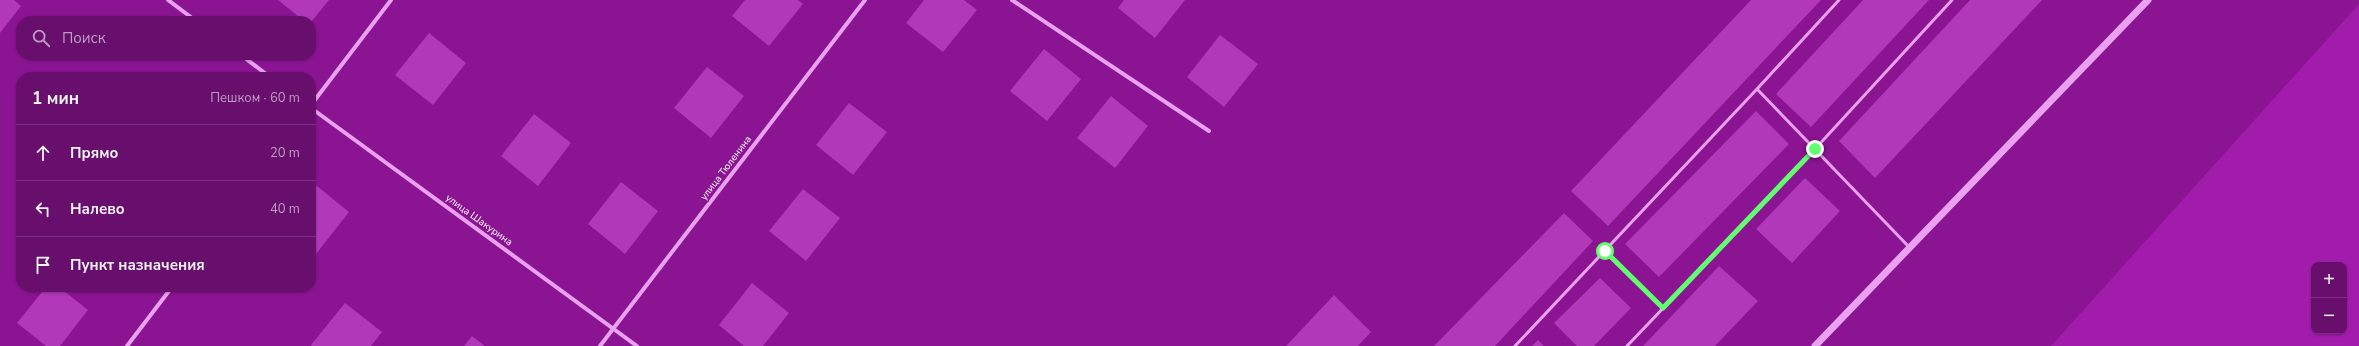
<!DOCTYPE html>
<html lang="ru">
<head>
<meta charset="utf-8">
<style>
	:root { --surface:#680f6d; --page:#6d1872; --text:#f1f3f6; --muted:#bd9cc2; --line:#7b2f80 }
	body { margin:0; font-family:"Nunito Sans",sans-serif; background:var(--page); color:var(--text) }
	.controls { position:absolute; right:12px; bottom:12px; display:grid; overflow:hidden; border-radius:8px; box-shadow:0 1px 3px #0004 }
	.controls button { width:36px; height:36px; display:grid; place-items:center; padding:0; border:0; border-bottom:1px solid var(--line); background:var(--surface); color:var(--text); font:20px sans-serif }
	.stop { position:absolute; width:12px; height:12px; margin:-9px; border:3px solid #61ff6f; border-radius:50%; background:#fff }
	.stop.end { background:#61ff6f; border-color:#fff; box-shadow:0 1px 4px #0008 }
	.list { margin:0; padding:0; list-style:none }
	h2 { display:flex; justify-content:space-between; align-items:center; height:52px; margin:0; padding:0 16px; font-size:17px }
	h2 small { font-size:13px; font-weight:400; color:var(--muted) }
	.list li { display:grid; grid-template-columns:26px 1fr auto; gap:12px; align-items:center; box-sizing:border-box; height:56px; padding:0 16px; border-top:1px solid var(--line) }
	.list b { display:block; font-size:15px; white-space:nowrap }
	.list em { font-size:13px; font-style:normal; color:var(--muted) }
	.icon { flex:none; width:22px; height:22px; fill:none; stroke:currentColor; stroke-width:2; stroke-linecap:round; stroke-linejoin:round }
	.map { position:relative; flex:none; width:2359px; height:346px; overflow:hidden }
	.search { position:absolute; background:var(--surface); box-shadow:0 1px 3px #0004; left:16px; top:16px; width:300px; height:44px; display:flex; align-items:center; gap:10px; box-sizing:border-box; padding:0 14px; border-radius:16px; color:var(--muted); font-size:15px }
	.panel { position:absolute; background:var(--surface); box-shadow:0 1px 3px #0004; left:16px; top:72px; width:300px; height:220px; border-radius:16px }
	.map>svg:first-child { display:block }
	.green { fill:#a11cab; fill-rule:evenodd }
	.building { fill:#b038b9 }
	.lines { fill:none; stroke-linecap:round; stroke-linejoin:round }
	.service { stroke:#eba1f1; stroke-width:3 }
	.minor { stroke:#eba1f1; stroke-width:4 }
	.tertiary { stroke:#eba1f1; stroke-width:7 }
	.route { stroke:#61ff6f; stroke-width:5 }
	.labels { text-anchor:middle; dominant-baseline:central; stroke-width:3; stroke-linejoin:round; paint-order:stroke }
	.street-label { font-size:10px; fill:#fff; stroke:#8a1491 }
</style>
</head>
<body>
<div class="map">
<svg width="2359" height="346" viewBox="0 0 2359 346">
	<rect width="100%" height="100%" fill="#8a1491"/>
	<!-- green -->
	<path class="green" d="M2359 4V346H2051ZM2314 265H2344V331H2314Z"/>
	<!-- building -->
	<path class="building" d="M0 0H14L21 6 0 33Z
		M278 0H329L312 21H304Z
		M745 0H798L803 4 769 46 732 16Z
		M924 0H964L977 10 943 52 906 23Z
		M1124 0H1185L1155 38 1118 8Z
		M1751 0H1821L1608 226 1571 191Z
		M1863 0H1929L1811 127 1776 94Z
		M1970 0H2042L1875 178 1839 141Z
		M429 33 466 63 433 105 395 75Z
		M1220 35 1258 64 1224 107 1187 77Z
		M1044 49 1081 79 1047 121 1010 91Z
		M707 67 744 96 711 138 674 108Z
		M1111 96 1148 126 1115 168 1077 138Z
		M849 103 887 132 853 175 816 145Z
		M1756 111 1789 144 1659 277 1625 244Z
		M534 114 571 143 538 186 501 156Z
		M1805 178 1840 211 1792 263 1756 229Z
		M312 182 349 212 316 254 311 250Z
		M621 182 658 211 625 254 588 224Z
		M803 189 840 218 806 261 769 231Z
		M1564 213 1593 241 1495 346H1434Z
		M1719 266 1758 301 1715 346H1643Z
		M1600 278 1631 308 1594 346H1577L1554 323Z
		M752 283 789 313 763 346H744L719 325Z
		M46 287H59L88 310 60 346H46L17 323Z
		M1334 295 1371 332 1358 346H1286Z
		M345 303 382 332 371 346H312L311 345Z
		M472 336 485 346H464Z
		M1538 340 1544 346H1532Z"/>
	<g class="lines">
		<!-- service -->
		<path class="service" d="M1757 89 1839 0
			M1605 251 1663 308
			M1515 346 1757 89 1910 248
			M1627 346 1815 149 1952 0"/>
		<!-- minor -->
		<path class="minor" d="M168 0 196 21
			M1012 0 1209 131
			M241 55 270 77
			M311 105 391 0
			M311 108 637 346
			M127 346 172 287
			M600 346 865 0"/>
		<!-- tertiary -->
		<path class="tertiary" d="M1815 346 2148 0"/>
	</g>
	<g class="lines">
		<!-- route -->
		<path class="route" d="M1605 251 1663 308 1815 149"/>
	</g>
	<g class="labels">
		<!-- street labels -->
		<g class="street-label">
			<text transform="translate(726 168) rotate(-53)">улица Тюленина</text>
			<text transform="translate(479 220) rotate(36)">улица Шакурина</text>
		</g>
	</g>
</svg>
<div class="controls">
<button>+</button>
<button>−</button>
</div>
<div class="stop" style="left:1605px;top:251px"></div>
<div class="stop end" style="left:1815px;top:149px"></div>
<div class="search"><svg class="icon" aria-label="search" viewBox="0 0 24 24"><circle cx="10" cy="10" r="6"/><path d="M15 15l6 6"/></svg>Поиск</div>
<section class="panel">
<h2>1 мин<small>Пешком · 60 m</small></h2>
<ul class="list">
<li><svg class="icon" aria-label="ahead" viewBox="0 0 24 24"><path d="M12 20V5M6 11l6-6 6 6"/></svg><div><b>Прямо</b></div><em>20 m</em></li>
<li><svg class="icon" aria-label="left" viewBox="0 0 24 24"><path d="M17 20v-9H6M10 6l-5 5 5 5"/></svg><div><b>Налево</b></div><em>40 m</em></li>
<li><svg class="icon" aria-label="arrive" viewBox="0 0 24 24"><path d="M6 21V4h12l-3 4 3 4H6"/></svg><div><b>Пункт назначения</b></div></li>
</ul>
</section>
</div>
</body>
</html>
